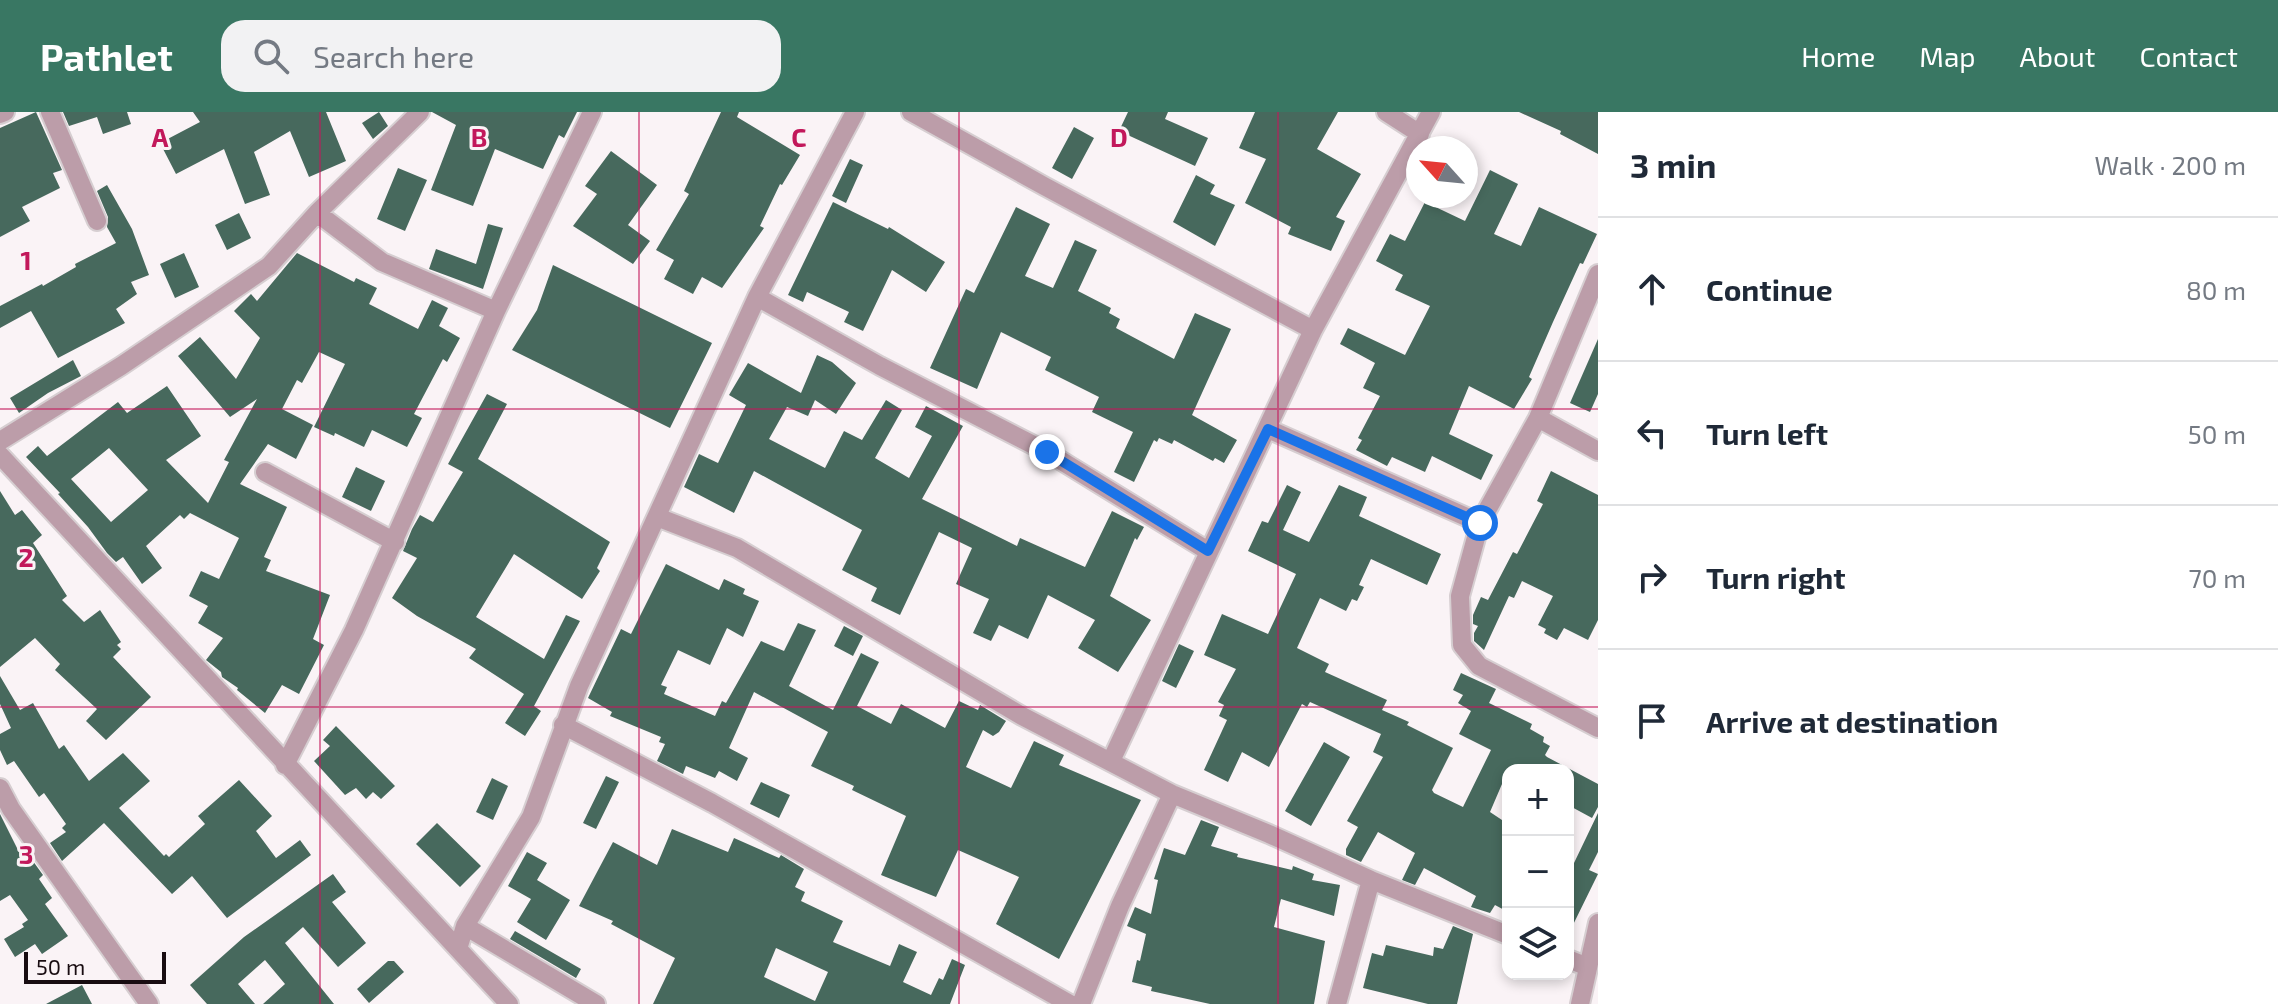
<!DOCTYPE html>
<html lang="en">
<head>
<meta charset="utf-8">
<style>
	:root { --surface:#fff; --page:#f2f2f3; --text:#1f2937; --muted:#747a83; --line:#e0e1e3; --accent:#397763 }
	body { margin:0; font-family:"Exo 2",sans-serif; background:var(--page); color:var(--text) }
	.controls { position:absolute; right:24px; bottom:24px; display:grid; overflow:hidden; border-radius:16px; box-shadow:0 4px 12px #0003 }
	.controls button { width:72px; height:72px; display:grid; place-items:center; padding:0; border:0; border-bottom:2px solid var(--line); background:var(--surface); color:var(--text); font:40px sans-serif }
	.compass { position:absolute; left:1406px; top:24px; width:72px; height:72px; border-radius:50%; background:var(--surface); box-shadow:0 4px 12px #0003; rotate:297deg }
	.scale { position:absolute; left:24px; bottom:20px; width:142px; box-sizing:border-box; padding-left:8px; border:4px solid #180c11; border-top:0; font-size:22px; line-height:28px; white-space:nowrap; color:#180c11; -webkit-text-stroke:6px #faf3f6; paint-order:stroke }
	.stop { position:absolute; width:24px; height:24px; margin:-18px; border:6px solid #1a73e8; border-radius:50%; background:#fff }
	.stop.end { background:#1a73e8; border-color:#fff; box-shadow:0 2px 8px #0008 }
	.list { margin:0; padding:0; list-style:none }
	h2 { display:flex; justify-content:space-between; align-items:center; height:104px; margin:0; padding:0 32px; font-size:34px }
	h2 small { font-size:26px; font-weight:400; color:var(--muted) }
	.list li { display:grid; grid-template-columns:52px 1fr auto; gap:24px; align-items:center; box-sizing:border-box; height:144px; padding:0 32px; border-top:2px solid var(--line) }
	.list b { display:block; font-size:30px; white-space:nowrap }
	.list em { font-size:26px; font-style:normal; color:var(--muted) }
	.icon { flex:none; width:44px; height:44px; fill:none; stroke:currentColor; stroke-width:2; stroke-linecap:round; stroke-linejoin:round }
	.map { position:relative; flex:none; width:1598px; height:892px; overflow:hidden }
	header { display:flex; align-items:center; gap:48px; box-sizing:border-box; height:112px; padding:0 40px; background:var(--accent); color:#fff }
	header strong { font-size:38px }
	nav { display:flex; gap:44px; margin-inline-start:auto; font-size:28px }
	.search { width:560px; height:72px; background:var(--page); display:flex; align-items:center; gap:20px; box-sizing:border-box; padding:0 28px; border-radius:24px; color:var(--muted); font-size:30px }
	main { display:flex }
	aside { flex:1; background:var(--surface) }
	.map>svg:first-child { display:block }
	.building { fill:#47695d; fill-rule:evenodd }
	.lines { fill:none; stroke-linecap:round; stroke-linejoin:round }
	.minor-casing { stroke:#d6ced1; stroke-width:22 }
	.minor { stroke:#bc9da9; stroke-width:18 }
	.route { stroke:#1a73e8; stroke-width:10 }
	.grid { fill:none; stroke:#c2185b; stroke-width:2; stroke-opacity:0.55 }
	.grid-label { font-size:26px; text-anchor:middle; font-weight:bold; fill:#c2185b; stroke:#faf3f6; stroke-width:6; stroke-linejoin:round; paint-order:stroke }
</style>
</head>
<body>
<header>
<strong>Pathlet</strong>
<div class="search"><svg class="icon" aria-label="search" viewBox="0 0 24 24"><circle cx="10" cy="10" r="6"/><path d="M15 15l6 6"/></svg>Search here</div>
<nav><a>Home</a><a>Map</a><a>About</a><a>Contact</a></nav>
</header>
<main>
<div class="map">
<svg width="1598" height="892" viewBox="0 0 1598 892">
	<rect width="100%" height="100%" fill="#faf3f6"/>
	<!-- building -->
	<path class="building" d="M36 0 62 58 53 61 60 76 22 95 30 109 0 125V16Z
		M63 0H127L131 12 103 22 97 5 69 14Z
		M193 0H326L346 49 309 65 290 19 254 40 270 83 245 92 224 37 176 62 160 31 200 10Z
		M379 0 388 14 373 27 362 11Z
		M432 0H577L564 26 559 23 543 57 495 37 473 94 431 78 456 13Z
		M721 0H739L737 5 800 43 782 73 780 72 760 114 764 116 722 176 702 165 693 182 664 167 674 148 656 138 689 82 684 79Z
		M1128 0H1168L1165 7 1208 26 1195 54 1119 19Z
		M1255 0H1338L1317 37 1361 62 1336 105 1345 109 1331 139 1288 122 1291 115 1245 91 1266 47 1239 36Z
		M1519 0H1598V42L1560 22 1561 19Z
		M1074 15 1094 26 1072 67 1052 56Z
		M611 39 657 73 628 113 650 129 633 152 573 114 597 82 585 74Z
		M850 47 863 53 846 91 832 84Z
		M398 56 427 68 405 119 377 107Z
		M1490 58 1518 72 1494 122 1521 134 1539 95 1597 122 1583 152 1580 151 1553 210 1529 265 1532 267 1514 297 1469 274 1449 322 1493 343 1481 368 1432 344 1425 360 1392 345 1387 354 1356 338 1362 328 1358 326 1380 284 1363 276 1375 251 1340 232 1348 216 1405 243 1430 194 1395 178 1403 163 1376 149 1390 122 1405 129 1425 90 1465 109Z
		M1196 63 1215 73 1210 82 1235 93 1215 134 1173 110Z
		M107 73 132 117 149 163 131 170 137 182 116 197 125 211 58 246 31 199 0 216V194L42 172 43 174 76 155 75 152 116 131 107 115 108 105 97 79Z
		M833 90 888 117 889 115 945 150 926 180 892 158 863 219 844 210 849 200 807 180 803 190 788 183Z
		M1016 95 1050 112 1025 164 1053 176 1075 128 1097 138 1078 179 1111 196 1109 201 1120 207 1116 216 1174 247 1195 201 1231 217 1192 303 1237 328 1224 351 1215 346 1213 349 1174 328 1172 332 1159 326 1157 330 1154 328 1134 370 1114 360 1133 320 1092 300 1099 285 1045 258 1051 245 1001 220 977 277 930 256 966 177 974 181Z
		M239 101 251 126 227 138 215 113Z
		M488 112 503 116 483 177 429 157 436 137 476 152Z
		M184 141 199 175 175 186 160 152Z
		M297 141 354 170 356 166 377 176 369 192 418 217 432 188 448 196 439 214 460 226 447 250 443 247 414 302 422 306 407 335 372 318 364 335 335 321 334 324 314 315 345 252 319 240 302 271 297 268 282 297 313 313 296 347 268 332 240 372 287 395 264 445 271 448 266 459 330 483 313 527 324 533 299 582 282 573 265 601 237 578 238 576 222 565 221 560 206 548 223 526 198 511 208 494 189 484 201 459 219 467 239 426 190 401 184 407 180 403 146 434 162 456 142 472 123 445 116 450 107 441 88 415 58 382 60 381 26 345 38 334 47 344 118 290 127 301 167 274 201 324 166 348 208 391 229 350 224 348 257 287 230 305 178 244 200 225 236 267 260 226 234 199 251 182 257 189ZM109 336 148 378 111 410 71 367Z
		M553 153 712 231 670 316 512 238 537 198Z
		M1598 227V282L1590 300 1570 291Z
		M817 243 832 250 856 271 836 302 815 288 808 304 787 295 769 327 825 356 844 319 862 328 886 288 902 298 875 346 909 366 932 324 915 315 926 294 963 314 922 387 1017 434 1020 426 1085 455 1112 399 1144 415 1137 428 1135 426 1110 484 1151 508 1118 560 1078 536 1095 508 1048 483 1028 527 999 513 991 529 973 521 989 487 956 472 972 436 939 420 900 503 871 489 877 476 842 458 862 418 754 359 734 401 684 375 699 342 718 351 746 293 729 283 748 251 801 281Z
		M73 248 81 264 48 281 19 301 10 286Z
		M487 282 507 292 478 347 610 430 597 456 600 459 582 487 514 442 476 505 544 547 566 503 580 509 534 594 541 599 525 624 505 611 524 582 469 546 476 537 417 504 392 486 417 446 403 439 412 417 420 403 433 410 463 360 448 352Z
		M356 355 385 369 371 399 342 385Z
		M1551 359 1598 383V508L1588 528 1564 516 1557 528 1544 521 1546 517 1538 513 1553 484 1522 469 1514 486 1509 484 1484 538 1474 529V521L1478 514 1473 512V503L1481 485 1488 488 1513 440 1517 442 1543 392 1537 389Z
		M1287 373 1301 380 1283 418 1309 430 1339 373 1367 385 1359 404 1441 442 1427 473 1371 447 1359 473 1364 475 1357 489 1352 487 1346 499 1320 486 1297 536 1329 552 1325 560 1387 588 1382 598 1409 610 1407 613 1453 636 1432 678 1434 681 1463 695 1491 638 1459 622 1471 599 1458 591 1463 583 1453 578 1461 561 1496 577 1489 591 1532 612 1530 617 1544 625 1543 630 1550 634 1545 643 1547 645 1598 672V695L1592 706 1568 693V658H1508L1490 700 1508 712V800L1495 793 1490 801 1471 795 1476 784 1424 756 1415 773 1402 768 1415 741 1378 720 1361 750 1346 743V737L1358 715 1347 709 1383 645 1373 640 1381 622 1310 590 1307 595 1302 592 1269 655 1242 640 1228 670 1204 658 1227 608 1219 604 1224 593 1218 590 1236 557 1204 543 1222 502 1268 522 1296 462 1248 439 1262 409 1268 411Z
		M0 379 15 403 22 398 42 423 33 431 67 484 62 488 84 510 100 498 121 530 117 533 121 537 113 545 151 585 106 628 86 609 97 597 55 558 60 552 35 526 0 555Z
		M666 452 719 478 724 467 745 477 743 482 759 489 743 525 727 516 710 553 678 538 661 573 667 575 664 582 715 604 722 589 726 591 761 529 784 539 798 511 816 518 789 574 833 598 861 541 879 550 857 594 891 612 901 592 945 616 959 589 978 598 980 593 1006 609 999 620 993 624 983 618 966 655 1011 676 1034 629 1064 643 1059 653 1141 688 1059 847 996 812 1019 765 958 738 936 785 881 763 906 704 852 678 854 674 811 654 828 620 754 580 729 636 748 646 737 669 719 659 715 666 686 654 683 662 657 649 665 632 659 630 661 625 610 604 612 600 588 586 621 517 631 522Z
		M844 514 863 524 853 544 834 534Z
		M1179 532 1194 539 1176 576 1162 569Z
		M0 564 20 598 33 591 59 637 64 633 89 669 123 641 150 669 119 696 164 744 166 742 169 745 205 712 198 704 239 668 272 704 256 719 276 746 300 728 311 743 227 806 192 764 172 782 104 711 62 749 50 731 66 720 62 716 66 712 44 681 39 685 14 649 7 653 0 638V622L11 616 0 592Z
		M336 614 395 674 381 687 373 680 366 687 356 676 345 683 314 649 330 634 323 628Z
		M1324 630 1350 645 1311 714 1285 699Z
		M606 664 619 670 596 717 583 711Z
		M492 666 508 674 493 708 476 700Z
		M761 670 790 683 779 706 750 692Z
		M1598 701V740L1589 758 1598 762 1568 823V748L1574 751Z
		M0 702 24 750 30 745 43 763 39 767 52 786 45 792 68 824 42 842 35 832 15 845 4 827 24 815 22 812 28 808 10 783 0 789Z
		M1201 708 1219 715 1211 734 1238 742 1237 745 1292 758 1293 754 1314 762 1312 768 1340 773 1334 804 1281 787 1274 815 1325 829 1314 892H1210L1151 879 1152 875 1132 870 1137 848 1140 849 1146 822 1127 814 1135 795 1151 802 1158 768 1154 767 1164 736 1185 743Z
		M437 711 481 754 460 775 416 732Z
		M672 717 728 740 734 726 779 746 781 743 804 757 795 775 805 780 801 789 843 809 833 830 890 854 899 832 917 840 903 870 931 883 939 866 943 868 952 847 965 853 950 892H653L675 846 611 812 613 809 579 794 613 730 657 753ZM776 836 828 860 815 889 764 865Z
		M527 740 547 751 537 768 570 788 546 828 517 810 531 787 508 774Z
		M333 762 346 780 332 790 366 831 338 855 303 815 285 831 334 892H263L285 872 265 848 238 872 255 892H207L190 873 244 825Z
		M1453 814 1473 822 1457 892H1428L1363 876 1372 841 1383 844 1386 833 1433 844 1434 835 1443 837Z
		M515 819 581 857 576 866 510 827Z
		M388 849H394L404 860 369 891 357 877Z
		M82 873 92 892H46Z"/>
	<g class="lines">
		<!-- minor casing -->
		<g class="minor-casing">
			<path id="minor" d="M50 0 97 109
				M911 0 1044 74 1313 218
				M1386 0 1420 22
				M0 2 5 0
				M317 101 382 150 496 199
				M1598 162 1538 306 1480 411 1460 484 1462 533 1479 554 1598 616
				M757 185 880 254 1047 340 1208 439
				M1538 306 1598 339
				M1268 317 1480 411
				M0 329 121 254 269 154 317 101 420 0
				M0 343 509 892
				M265 360 395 430
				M657 405 737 436 1022 604 1172 682 1269 722 1371 768 1508 823
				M563 613 712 691 1070 892
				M1111 649 1313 218 1431 0
				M285 653 354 518 496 199 592 0
				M0 676 11 697 149 892
				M465 814 596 892
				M458 837 465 814 531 705 579 574 757 185 855 0
				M1568 847 1588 855
				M1081 892 1120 794 1172 682
				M1337 892 1371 768
				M1580 892 1598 811"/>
		</g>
		<!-- minor -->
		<use href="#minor" class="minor"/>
	</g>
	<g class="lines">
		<!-- route -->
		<path class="route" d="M1047 340 1208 439 1268 317 1480 411"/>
	</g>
	<!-- grid -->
	<path class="grid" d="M320 0V892M639 0V892M959 0V892M1278 0V892M0 297H1598M0 595H1598"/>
	<g class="grid-label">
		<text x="160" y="35">A</text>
		<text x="479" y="35">B</text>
		<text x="799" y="35">C</text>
		<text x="1119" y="35">D</text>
		<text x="26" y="158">1</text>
		<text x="26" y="455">2</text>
		<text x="26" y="752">3</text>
	</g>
</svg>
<div class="controls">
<button>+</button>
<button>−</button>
<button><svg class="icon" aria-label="layers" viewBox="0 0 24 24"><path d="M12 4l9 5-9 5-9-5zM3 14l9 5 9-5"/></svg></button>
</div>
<svg class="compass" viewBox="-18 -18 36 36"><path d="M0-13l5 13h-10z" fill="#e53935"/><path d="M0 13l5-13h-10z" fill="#747a83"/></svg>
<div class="scale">50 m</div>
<div class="stop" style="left:1480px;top:411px"></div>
<div class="stop end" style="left:1047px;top:340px"></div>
</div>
<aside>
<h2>3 min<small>Walk · 200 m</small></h2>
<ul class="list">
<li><svg class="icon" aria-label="ahead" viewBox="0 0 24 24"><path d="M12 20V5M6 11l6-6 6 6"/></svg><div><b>Continue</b></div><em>80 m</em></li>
<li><svg class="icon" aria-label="left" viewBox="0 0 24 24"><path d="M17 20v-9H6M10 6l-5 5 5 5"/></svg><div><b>Turn left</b></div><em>50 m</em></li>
<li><svg class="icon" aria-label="right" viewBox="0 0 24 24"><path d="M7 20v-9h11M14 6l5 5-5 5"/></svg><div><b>Turn right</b></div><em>70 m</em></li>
<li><svg class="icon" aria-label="arrive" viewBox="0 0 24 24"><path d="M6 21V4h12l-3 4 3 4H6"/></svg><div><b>Arrive at destination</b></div></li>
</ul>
</aside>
</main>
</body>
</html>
